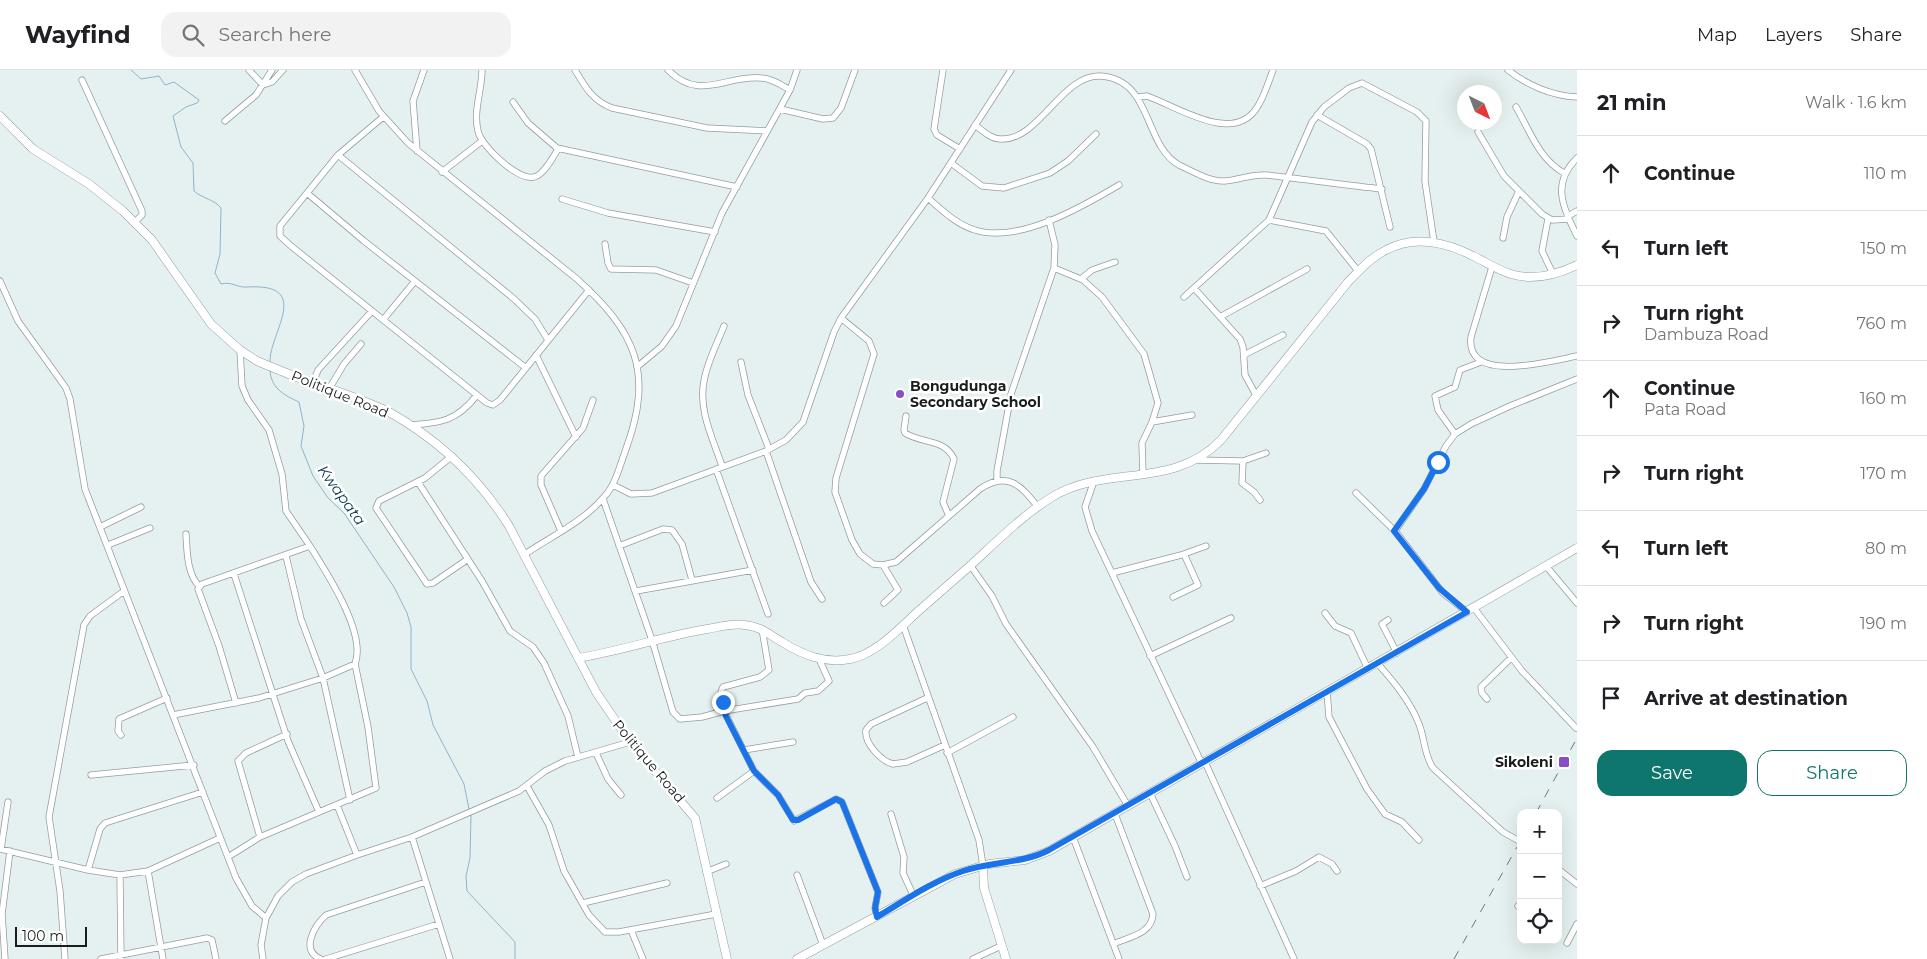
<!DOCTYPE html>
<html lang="en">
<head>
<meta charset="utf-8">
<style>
	:root { --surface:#fff; --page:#f2f2f2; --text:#202124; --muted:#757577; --line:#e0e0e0; --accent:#0f766e }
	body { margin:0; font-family:Montserrat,sans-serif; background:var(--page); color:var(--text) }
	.controls { position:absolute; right:15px; bottom:15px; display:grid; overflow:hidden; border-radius:10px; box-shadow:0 5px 20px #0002 }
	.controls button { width:45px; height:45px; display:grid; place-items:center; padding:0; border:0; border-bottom:1px solid var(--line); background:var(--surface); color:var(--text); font:25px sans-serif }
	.compass { position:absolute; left:1457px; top:15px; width:45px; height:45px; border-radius:50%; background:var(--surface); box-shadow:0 5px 20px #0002; rotate:138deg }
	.scale { position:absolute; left:15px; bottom:12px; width:72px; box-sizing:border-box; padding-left:5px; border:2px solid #191e1d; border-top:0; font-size:14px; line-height:18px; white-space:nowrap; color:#191e1d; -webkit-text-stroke:4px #fff; paint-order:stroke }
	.stop { position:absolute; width:15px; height:15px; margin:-11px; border:4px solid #1a73e8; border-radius:50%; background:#fff }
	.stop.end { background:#1a73e8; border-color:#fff; box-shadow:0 1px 5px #0008 }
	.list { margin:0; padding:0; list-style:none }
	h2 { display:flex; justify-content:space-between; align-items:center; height:65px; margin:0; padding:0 20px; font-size:21px }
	h2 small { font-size:16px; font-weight:400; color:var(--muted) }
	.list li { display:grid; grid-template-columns:32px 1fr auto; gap:15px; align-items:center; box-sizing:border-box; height:75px; padding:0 20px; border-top:1px solid var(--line) }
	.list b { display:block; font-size:19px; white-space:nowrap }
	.list p { margin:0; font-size:16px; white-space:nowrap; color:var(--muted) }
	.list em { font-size:16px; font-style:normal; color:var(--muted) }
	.actions { display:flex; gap:10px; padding:15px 20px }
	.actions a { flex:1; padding:11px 0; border:1px solid var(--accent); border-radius:15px; text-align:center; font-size:18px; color:var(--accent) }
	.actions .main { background:var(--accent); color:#fff }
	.icon { flex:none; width:28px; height:28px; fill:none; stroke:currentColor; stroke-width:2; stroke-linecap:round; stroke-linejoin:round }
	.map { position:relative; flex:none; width:1577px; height:889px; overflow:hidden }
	header { display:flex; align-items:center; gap:30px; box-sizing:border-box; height:70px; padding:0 25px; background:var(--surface); border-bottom:1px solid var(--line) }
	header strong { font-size:24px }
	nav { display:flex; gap:28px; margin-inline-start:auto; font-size:18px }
	.search { width:350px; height:45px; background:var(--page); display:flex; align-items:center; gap:12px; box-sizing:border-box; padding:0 18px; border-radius:15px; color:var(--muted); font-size:19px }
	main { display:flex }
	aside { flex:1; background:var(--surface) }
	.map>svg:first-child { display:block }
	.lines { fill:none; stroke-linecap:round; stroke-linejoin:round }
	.stream { stroke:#91b3c8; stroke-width:1 }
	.minor-casing { stroke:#939e9d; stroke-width:7 }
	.tertiary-casing { stroke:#939e9d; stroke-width:9 }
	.minor { stroke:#fff; stroke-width:5.5 }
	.tertiary { stroke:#fff; stroke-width:8 }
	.rail { stroke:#707877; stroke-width:1; stroke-dasharray:9 9; stroke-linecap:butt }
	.route { stroke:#1a73e8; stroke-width:6 }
	.poi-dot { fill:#884ec5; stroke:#fff; stroke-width:2 }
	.labels { text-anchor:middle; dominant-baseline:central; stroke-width:5; stroke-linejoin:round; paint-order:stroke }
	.poi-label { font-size:14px; font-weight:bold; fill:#191e1d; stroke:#fff; text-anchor:start }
	.street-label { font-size:14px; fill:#191e1d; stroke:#fff }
	.water-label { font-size:15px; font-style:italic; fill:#0f3d54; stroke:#fff }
</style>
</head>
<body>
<header>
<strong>Wayfind</strong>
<div class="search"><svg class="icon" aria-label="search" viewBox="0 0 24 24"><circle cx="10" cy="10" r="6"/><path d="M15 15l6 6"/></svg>Search here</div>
<nav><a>Map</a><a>Layers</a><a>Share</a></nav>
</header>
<main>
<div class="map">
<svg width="1577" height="889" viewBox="0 0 1577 889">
	<rect width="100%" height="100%" fill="#e5f1f0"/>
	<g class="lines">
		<!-- stream -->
		<path class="stream" d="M131 0 141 9 159 6 165 15 174 12 199 30 197 33 186 37 173 46 181 77 193 93 194 121C203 129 214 129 221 138L220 184 215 203 221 214C231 211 238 218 247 217 314 213 269 263 270 292
			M270 299C270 318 284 325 299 332L304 356 301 376 313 406 328 428 344 443 394 517 407 543 411 557V599L427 631 433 655 464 714 469 739
			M471 745 470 788 466 806 467 821 515 872V889"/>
		<!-- minor casing -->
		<g class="minor-casing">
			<path id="minor" d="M249 0 263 15 272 12 283 0
				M355 0 379 41 408 73 577 209C636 262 654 302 626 379 620 395 616 414 604 427 583 452 552 466 525 484
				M482 0C482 20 473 41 478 61 481 76 518 111 534 107 544 105 553 87 558 79
				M575 0C585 17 593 31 612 38L707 58 767 61
				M668 0C700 32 725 5 761 8 771 8 781 15 790 20
				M943 0 934 59 937 65 960 79
				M1508 0C1527 15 1552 26 1577 27
				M82 10 142 141V145L135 152
				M1138 27 1147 26C1178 37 1232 74 1256 39 1264 28 1268 13 1273 0
				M513 32 528 53 557 78 737 117
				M1516 37C1530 61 1539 89 1564 103
				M780 39 823 49 833 48 841 38 855 0
				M1317 45 1367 74 1371 79 1390 157
				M383 47 338 85 280 156V166L291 176 487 333 493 335 500 330 589 220
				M225 51 256 25 272 0
				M975 55C983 61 991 69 1001 69 1039 71 1061 5 1100 6 1153 9 1143 75 1179 95 1192 101 1210 112 1225 111 1238 110 1252 104 1266 105 1305 109 1344 115 1382 119
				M1478 62 1504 106 1542 144 1552 150 1569 149
				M417 81 413 31 424 0
				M338 85 513 228 535 249 548 270
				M1577 88C1551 114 1563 137 1577 166
				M951 93 982 116 1004 118 1050 103 1068 91 1096 64
				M442 102 482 71
				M307 123 364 171 526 298
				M928 128C942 140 957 155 975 160 1018 174 1082 137 1119 115
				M562 129 608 143 715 162
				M1568 146 1577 141
				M1548 149 1542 181 1553 204
				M1269 150 1326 161 1358 201
				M1503 168 1507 147 1519 121
				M605 174 608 193 611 199 656 200 693 213
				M1492 197 1471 267C1465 315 1551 291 1577 286
				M1054 198 1083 210 1102 227 1144 284 1158 333 1152 352 1142 373 1143 405
				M1081 209 1092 200 1115 192
				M0 211 18 251 66 318 70 329 85 419 236 808 252 836 266 848
				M1194 218 1240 269 1243 277 1245 305 1256 325
				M1184 227 1269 150 1312 52 1324 37 1349 18 1362 13 1417 42 1426 51 1425 111 1434 172
				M1220 247 1307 199
				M841 248 869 271 874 284 836 408 835 422 852 470 860 484 873 494 883 495 896 492 980 419C1008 400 1021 416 1038 437
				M383 250 415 211
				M240 280 242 316 248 330 269 360 282 404 286 441 310 476
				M536 285 576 367
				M1244 285 1283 265
				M741 292 748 325 769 379
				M637 297 662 276 676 256 722 143 790 20 797 0
				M313 313 318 300 372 241
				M329 319 344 294 361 274
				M906 346 904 360 905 363C922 374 944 368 954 389L943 432 949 446
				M1152 352 1192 345
				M410 355C441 353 457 351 477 325
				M1455 364 1438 340 1435 326 1455 317 1460 300 1481 292
				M766 381 811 512 822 529
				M452 386 425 408 379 431 376 438 427 514 433 513 468 489
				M1197 390 1243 391 1266 383
				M1243 391 1242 413 1254 422 1260 430
				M722 396C713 369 698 340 704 311 707 292 717 274 724 256
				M716 399 768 544
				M997 411V401L1011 324 1054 198 1055 175 1049 150
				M1094 411 1085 437 1092 461 1202 694
				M418 412 482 511 510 561 533 577 544 593 568 646 578 687
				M613 415 631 424 652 423 766 381 786 370 803 352 834 262 841 248 928 128 1011 0
				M1356 423 1395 461 1443 523 1467 542
				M603 429 652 570 673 642 680 649 702 647 724 641 754 701 778 725 794 751 836 729 842 732 878 822 875 838 877 847
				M100 457 141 437
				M561 461 541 415V406L583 358 593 330
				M1395 461 1424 419 1446 376 1455 364 1471 354 1510 336 1577 309
				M186 464C187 481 187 504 199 516
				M108 475 150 458
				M619 476 663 459 672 460 682 474 692 510
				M286 486 301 549 323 608 350 730
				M883 495 898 520 884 533
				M970 495 992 526 1006 554 1093 677 1128 736
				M1546 496 1577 533
				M1112 503 1181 485 1206 476
				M234 504 288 671 319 742
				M636 521 753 500
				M1173 527 1198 515 1184 484
				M1474 538 1522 601 1576 658
				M1325 543 1335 556 1351 563 1368 599
				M1388 550 1382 554 1397 583
				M903 555 979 770 983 796
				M762 559 769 600 760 607 723 617 721 622 724 641 798 629 805 623 818 621 829 611 819 589
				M1150 586 1231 548
				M1378 594C1394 612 1410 631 1419 654 1425 669 1424 685 1433 698L1503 762 1521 772
				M1327 622 1329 647 1367 719 1385 744 1402 752 1419 770
				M927 628 871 654 866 660C864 673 881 691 893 694L907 692 945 675
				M1487 629 1482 623 1481 617 1511 588
				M236 633 219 576 198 519 202 514 310 476C326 502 367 563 355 594
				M173 645 259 628 323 608 355 594 368 657 376 718 260 767 228 787
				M121 665 118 661 119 649 167 628
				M744 680 793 672
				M596 683 608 709 621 725
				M947 683 1013 647
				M1205 692 1294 889
				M91 705 194 695
				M527 716 549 755 564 801 589 845 605 862H619L716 844
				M1150 723 1175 776 1187 807
				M717 728 754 701
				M337 735 357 785
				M891 744 904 787 903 803 914 827
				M260 767 238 691 246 683 287 664
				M412 767 450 889
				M1073 767 1119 889
				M0 779 88 800 120 805 148 801 220 768
				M1 779 8 732
				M1558 799 1577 814
				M88 800 100 759 105 753 203 722
				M148 801 163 889
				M706 802 726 794
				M120 805 121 889
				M797 805 823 875
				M1260 816 1296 801 1319 787 1332 794 1337 801
				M583 833 667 813
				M1518 836 1521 833
				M631 860 643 889
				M1567 873 1577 854
				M1113 874C1129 867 1152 864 1153 844L1115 744
				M5 889 2 844 10 781
				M65 889 60 821 49 747 84 555 90 546 124 521
				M101 889 207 868 212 870 216 889
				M263 889 261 875 266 848 278 826 292 812 306 804 357 785 412 767 519 721 545 701 565 691 630 672
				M321 889C299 881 315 855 326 845L426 812
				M326 889 439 854
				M973 889 1001 876"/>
		</g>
		<!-- tertiary casing -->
		<g class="tertiary-casing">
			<path id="tertiary" d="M0 46 33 79 89 114 123 141 152 170 211 254 240 280 257 291C276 299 295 307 314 313 339 322 365 330 389 342 439 370 479 408 509 456L596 622 630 672 695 748 727 889
				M578 588C622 581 664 566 707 559 719 557 733 553 745 555 760 556 770 565 782 572 803 585 825 594 850 589 878 584 902 555 923 537 939 523 955 509 971 495 997 471 1023 445 1052 427 1107 394 1173 420 1221 370L1348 212C1360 200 1371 187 1386 180 1414 165 1446 172 1473 186 1486 192 1497 200 1511 204 1533 211 1556 205 1577 195
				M983 796 984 818 1006 889
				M797 889 955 804 989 794 1025 790 1049 781 1577 478"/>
		</g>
		<!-- minor -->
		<use href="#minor" class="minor"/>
		<!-- tertiary -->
		<use href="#tertiary" class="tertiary"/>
		<!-- rail -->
		<path class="rail" d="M1536 743 1577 668
			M1454 889 1521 770"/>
	</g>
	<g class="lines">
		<!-- route -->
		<path class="route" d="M723 632 726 646 754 701 778 725 793 750H798L836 729 842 732 878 822 875 838 877 847C904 831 933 811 963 801 992 791 1022 794 1049 780L1467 542 1439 518 1394 461 1424 419 1438 392"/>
	</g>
	<!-- markers -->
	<g class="poi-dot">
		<circle cx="900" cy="324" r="5"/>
		<rect x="1558" y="686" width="12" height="12" rx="2.5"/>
	</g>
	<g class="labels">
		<!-- poi labels -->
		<g class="poi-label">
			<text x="910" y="316">Bongudunga<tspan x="910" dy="16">Secondary School</tspan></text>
			<text x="1553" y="692" text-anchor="end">Sikoleni</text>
		</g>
		<!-- street labels -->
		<g class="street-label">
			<text transform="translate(340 324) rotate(22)">Politique Road</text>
			<text transform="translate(649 691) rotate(50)">Politique Road</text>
		</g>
		<!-- water labels -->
		<g class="water-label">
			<text transform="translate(342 425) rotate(54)">Kwapata</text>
		</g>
	</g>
</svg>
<div class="controls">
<button>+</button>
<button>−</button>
<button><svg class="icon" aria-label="locate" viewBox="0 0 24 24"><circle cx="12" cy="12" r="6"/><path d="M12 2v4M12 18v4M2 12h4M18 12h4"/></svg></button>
</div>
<svg class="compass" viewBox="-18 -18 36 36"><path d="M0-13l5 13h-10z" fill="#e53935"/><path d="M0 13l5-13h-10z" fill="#757577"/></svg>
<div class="scale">100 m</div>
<div class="stop" style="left:1438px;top:392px"></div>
<div class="stop end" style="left:723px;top:632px"></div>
</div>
<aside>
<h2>21 min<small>Walk · 1.6 km</small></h2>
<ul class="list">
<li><svg class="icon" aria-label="ahead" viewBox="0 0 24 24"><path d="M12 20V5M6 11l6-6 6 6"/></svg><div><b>Continue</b></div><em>110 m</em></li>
<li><svg class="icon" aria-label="left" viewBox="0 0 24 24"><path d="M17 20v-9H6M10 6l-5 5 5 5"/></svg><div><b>Turn left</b></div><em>150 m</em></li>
<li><svg class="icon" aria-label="right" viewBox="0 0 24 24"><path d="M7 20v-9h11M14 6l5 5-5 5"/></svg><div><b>Turn right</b><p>Dambuza Road</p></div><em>760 m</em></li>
<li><svg class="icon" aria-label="ahead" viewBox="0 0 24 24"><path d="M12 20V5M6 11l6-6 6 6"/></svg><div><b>Continue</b><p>Pata Road</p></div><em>160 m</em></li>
<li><svg class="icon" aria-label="right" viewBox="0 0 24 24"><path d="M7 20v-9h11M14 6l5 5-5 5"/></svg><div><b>Turn right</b></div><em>170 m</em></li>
<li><svg class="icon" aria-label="left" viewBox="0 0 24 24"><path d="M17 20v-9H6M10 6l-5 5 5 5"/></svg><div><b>Turn left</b></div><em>80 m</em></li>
<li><svg class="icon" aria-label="right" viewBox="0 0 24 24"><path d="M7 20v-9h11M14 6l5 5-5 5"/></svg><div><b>Turn right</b></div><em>190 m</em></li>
<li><svg class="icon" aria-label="arrive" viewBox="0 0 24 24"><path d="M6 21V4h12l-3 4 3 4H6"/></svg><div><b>Arrive at destination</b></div></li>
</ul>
<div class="actions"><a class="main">Save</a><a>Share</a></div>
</aside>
</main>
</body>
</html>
